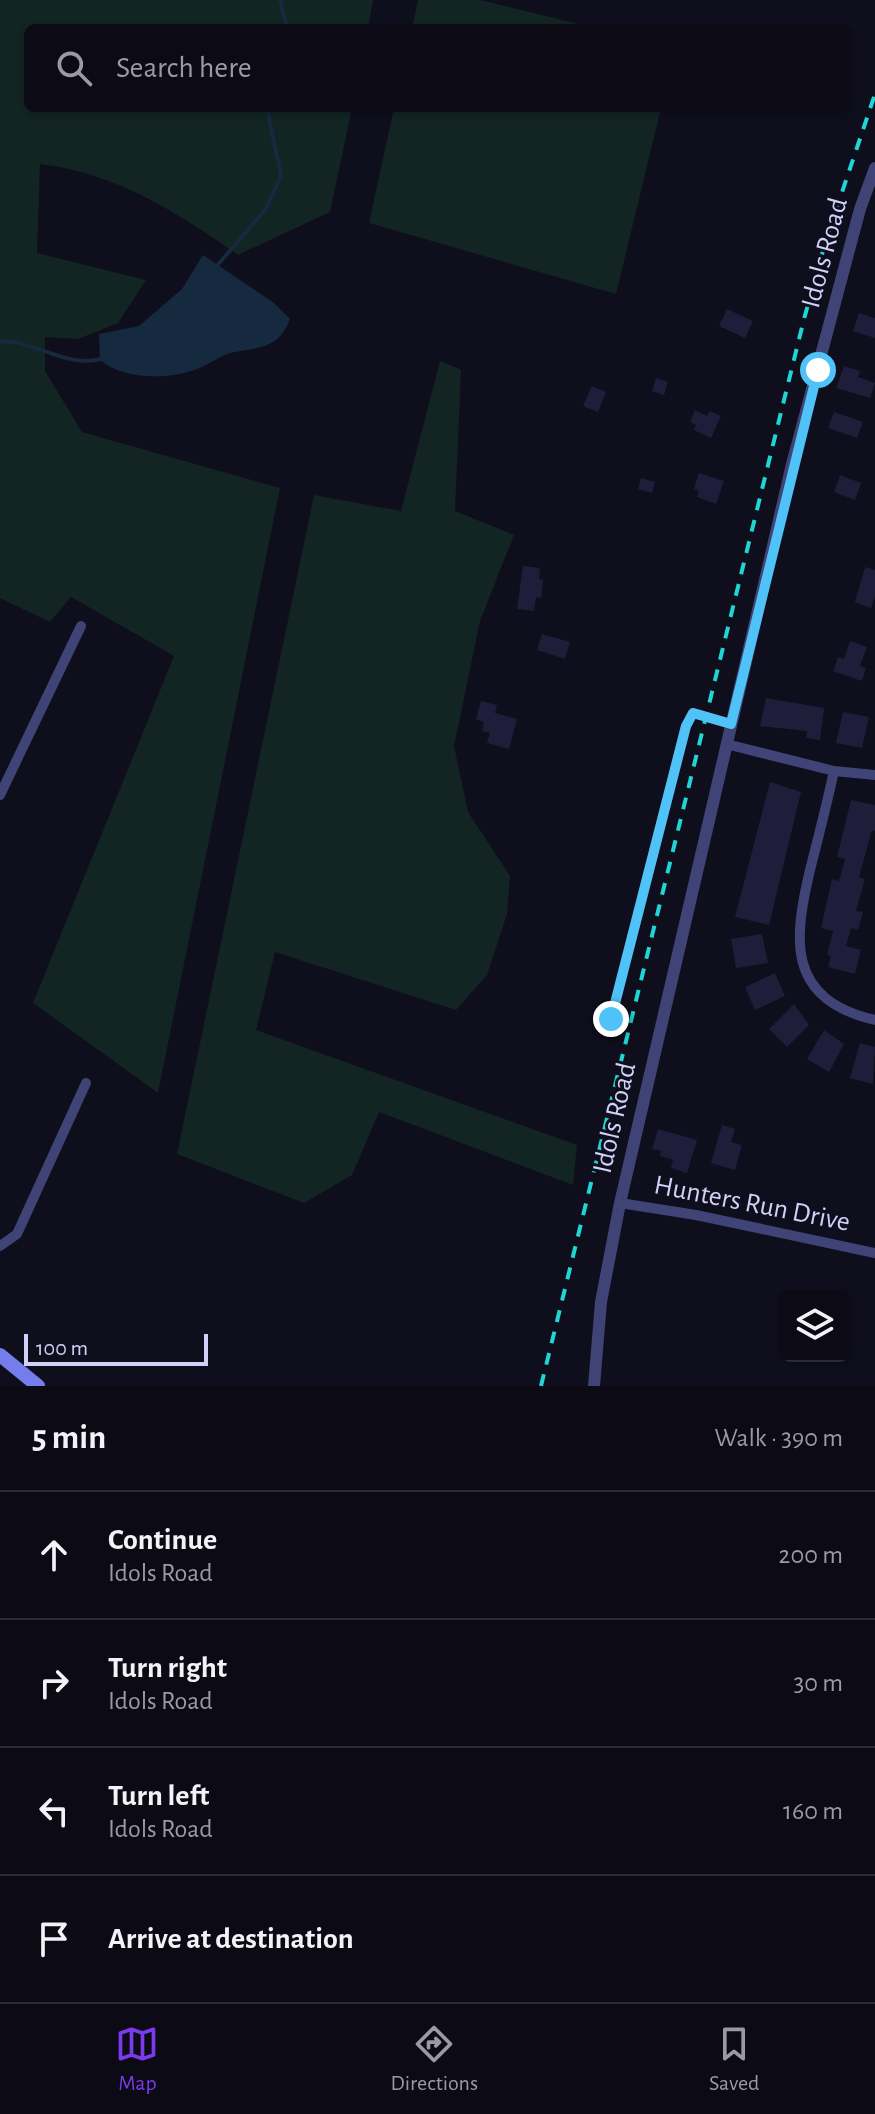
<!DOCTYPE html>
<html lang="en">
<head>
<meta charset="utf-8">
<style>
	:root { --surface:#0b0a15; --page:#14131e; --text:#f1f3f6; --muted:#9a9aa0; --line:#2b2b34; --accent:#7c3aed }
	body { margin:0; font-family:"Alegreya Sans",sans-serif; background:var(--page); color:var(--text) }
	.controls { position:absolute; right:24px; bottom:24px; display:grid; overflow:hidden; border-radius:12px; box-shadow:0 2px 6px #0004 }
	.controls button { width:72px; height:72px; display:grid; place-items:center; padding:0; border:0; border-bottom:2px solid var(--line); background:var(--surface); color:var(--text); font:40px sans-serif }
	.scale { position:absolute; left:24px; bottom:20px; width:184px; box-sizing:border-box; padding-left:8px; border:4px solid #d0d0f8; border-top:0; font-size:22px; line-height:28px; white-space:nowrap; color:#d0d0f8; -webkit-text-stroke:6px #0f0e1c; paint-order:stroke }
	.stop { position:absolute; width:24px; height:24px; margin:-18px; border:6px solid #4fc3f7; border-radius:50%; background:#fff }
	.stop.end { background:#4fc3f7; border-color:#fff; box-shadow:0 2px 8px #0008 }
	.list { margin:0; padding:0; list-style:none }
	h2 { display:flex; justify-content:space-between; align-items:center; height:104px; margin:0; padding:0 32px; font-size:34px }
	h2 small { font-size:26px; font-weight:400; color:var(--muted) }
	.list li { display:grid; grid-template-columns:52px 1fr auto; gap:24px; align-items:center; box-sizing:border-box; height:128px; padding:0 32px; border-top:2px solid var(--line) }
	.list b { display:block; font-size:30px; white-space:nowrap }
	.list p { margin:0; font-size:26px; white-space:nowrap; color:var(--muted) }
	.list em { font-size:26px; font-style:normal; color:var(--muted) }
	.icon { flex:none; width:44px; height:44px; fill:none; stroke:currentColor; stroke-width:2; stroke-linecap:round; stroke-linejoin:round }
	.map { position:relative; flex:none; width:875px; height:1386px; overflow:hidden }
	.search { position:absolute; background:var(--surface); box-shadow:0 2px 6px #0004; left:24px; right:24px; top:24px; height:88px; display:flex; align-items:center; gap:20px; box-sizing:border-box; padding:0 28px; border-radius:12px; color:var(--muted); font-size:30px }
	.sheet { height:616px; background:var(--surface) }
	nav { display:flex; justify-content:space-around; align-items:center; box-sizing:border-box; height:112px; border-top:2px solid var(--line); background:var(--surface); font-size:22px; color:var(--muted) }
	nav a { display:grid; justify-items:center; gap:4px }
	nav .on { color:var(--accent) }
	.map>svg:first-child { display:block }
	.green { fill:#122523 }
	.water { fill:#15293f }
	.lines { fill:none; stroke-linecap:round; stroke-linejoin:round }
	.stream { stroke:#15293f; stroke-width:4 }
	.building { fill:#201d3a }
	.minor { stroke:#3f4375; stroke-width:10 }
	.tertiary { stroke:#3f4375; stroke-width:12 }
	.secondary { stroke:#747deb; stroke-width:14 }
	.rail { stroke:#1ed6d6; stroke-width:4; stroke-dasharray:12 10; stroke-linecap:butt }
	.route { stroke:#4fc3f7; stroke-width:10 }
	.labels { text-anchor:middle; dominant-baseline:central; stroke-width:6; stroke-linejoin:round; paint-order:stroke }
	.street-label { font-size:28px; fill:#d0d0f8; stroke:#0f0e1c }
</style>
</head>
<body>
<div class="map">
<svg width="875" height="1386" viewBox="0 0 875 1386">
	<rect width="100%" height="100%" fill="#0f0e1c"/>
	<!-- green -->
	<path class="green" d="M0 0H373L368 28H28V108H352L330 212 238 255C177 212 116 173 40 164L37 253 146 280 118 323 78 339 45 337V371L82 432 280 488 158 1093 33 1003 174 656 71 597 50 622 0 598Z
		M418 0H480L595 28H412Z
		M394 108H661L616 294 369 223Z
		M440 361 461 370 455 511 514 535 480 621 454 746 468 812 510 876 507 914 487 975 456 1010 275 952 256 1030 577 1145 573 1185 379 1112 352 1175 304 1203 177 1154 314 495 401 511Z"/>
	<!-- water -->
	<path class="water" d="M203 255 274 303 290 319C279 350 257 347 230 353 220 356 211 363 202 367 173 380 125 381 100 360L99 334 139 326 182 289Z"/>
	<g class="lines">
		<!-- stream -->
		<path class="stream" d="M280 0 287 28
			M215 268 266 209 281 176 267 108
			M0 341C38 341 67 370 105 358"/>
	</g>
	<!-- building -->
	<path class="building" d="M727 309 753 321 745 338 719 326Z
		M859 313 875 318V338L853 331Z
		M844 366 860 371 858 377 875 383 870 398 836 388Z
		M656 378 668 382 664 395 652 391Z
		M592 386 606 392 598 412 583 406Z
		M695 410 707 416 710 411 721 416 711 438 694 430 696 425 690 422Z
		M834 412 863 422 857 438 828 428Z
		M699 473 724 481 716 504 697 497 699 491 694 489Z
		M840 475 861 483 855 500 834 492Z
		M641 478 655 482 652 493 638 489Z
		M523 566 540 568 539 579 543 580 541 598 536 597 534 611 517 609Z
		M865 567 875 570V596L871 608 855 602Z
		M542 634 570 642 565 659 537 650Z
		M850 641 867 647 860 666 866 668 862 681 833 671 838 657 844 659Z
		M766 698 824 708 820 740 806 738 807 731 760 726Z
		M481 701 497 705 495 713 517 719 509 749 487 743 490 733 482 731 484 722 476 719Z
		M843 712 869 717 862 748 836 743Z
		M770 782 801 792 769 925 735 917Z
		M851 800 875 805V831L872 830 859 877 865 879 856 911 863 912 858 930 851 928 846 946 861 950 855 974 828 967 831 956 827 955 833 931 821 928 832 879 839 881 845 859 837 857Z
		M762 934 768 963 736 968 731 939Z
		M775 973 785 996 755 1010 745 987Z
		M794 1004 809 1025 787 1047 769 1029Z
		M824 1030 844 1044 829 1072 807 1059Z
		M860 1043 875 1047 873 1084 850 1078Z
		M722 1125 735 1129 731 1142 742 1145 735 1170 711 1163Z
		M658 1129 697 1140 687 1173 671 1168 673 1160 660 1156 661 1151 652 1149Z"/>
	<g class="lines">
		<!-- minor -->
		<path class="minor" d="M726 744 834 771 875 775
			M834 771C827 803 819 835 811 866 793 940 786 999 875 1020
			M0 795 81 626
			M611 1019 686 726 693 713 731 724
			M620 1203 696 1215 875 1253
			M0 1246 17 1234 86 1083"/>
		<!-- tertiary -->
		<path class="tertiary" d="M594 1386 601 1302 620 1203 792 464 860 209 875 168"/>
		<!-- secondary -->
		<path class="secondary" d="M0 1355 38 1386"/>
		<!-- rail -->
		<path class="rail" d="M541 1386 804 319 826 240 875 94"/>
	</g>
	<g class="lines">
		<!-- route -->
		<path class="route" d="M611 1019 686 726 693 713 731 724 818 370"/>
	</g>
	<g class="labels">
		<!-- street labels -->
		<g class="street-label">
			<text transform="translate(825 253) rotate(-75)">Idols Road</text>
			<text transform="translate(615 1118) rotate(-77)">Idols Road</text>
			<text transform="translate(752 1204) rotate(11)">Hunters Run Drive</text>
		</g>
	</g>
</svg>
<div class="controls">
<button><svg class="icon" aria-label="layers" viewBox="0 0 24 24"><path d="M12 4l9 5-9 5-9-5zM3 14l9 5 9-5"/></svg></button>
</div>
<div class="scale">100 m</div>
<div class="stop" style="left:818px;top:370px"></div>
<div class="stop end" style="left:611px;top:1019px"></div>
<div class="search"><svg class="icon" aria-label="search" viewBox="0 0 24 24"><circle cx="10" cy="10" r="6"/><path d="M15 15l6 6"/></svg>Search here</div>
</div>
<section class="sheet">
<h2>5 min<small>Walk · 390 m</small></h2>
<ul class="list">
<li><svg class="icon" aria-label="ahead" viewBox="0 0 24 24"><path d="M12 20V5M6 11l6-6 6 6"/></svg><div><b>Continue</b><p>Idols Road</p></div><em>200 m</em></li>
<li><svg class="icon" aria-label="right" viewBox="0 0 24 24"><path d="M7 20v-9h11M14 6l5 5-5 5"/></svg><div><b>Turn right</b><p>Idols Road</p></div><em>30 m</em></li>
<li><svg class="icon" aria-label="left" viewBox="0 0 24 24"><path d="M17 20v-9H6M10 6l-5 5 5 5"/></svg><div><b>Turn left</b><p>Idols Road</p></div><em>160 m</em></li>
<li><svg class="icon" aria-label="arrive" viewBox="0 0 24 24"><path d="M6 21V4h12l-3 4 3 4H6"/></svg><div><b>Arrive at destination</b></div></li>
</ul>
</section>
<nav>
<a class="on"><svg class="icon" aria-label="map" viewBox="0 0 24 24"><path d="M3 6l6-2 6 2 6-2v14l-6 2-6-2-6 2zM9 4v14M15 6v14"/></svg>Map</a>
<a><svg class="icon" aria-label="directions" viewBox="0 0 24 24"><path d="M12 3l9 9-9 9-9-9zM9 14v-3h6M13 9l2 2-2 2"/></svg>Directions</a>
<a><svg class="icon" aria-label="saved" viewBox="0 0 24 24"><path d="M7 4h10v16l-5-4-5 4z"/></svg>Saved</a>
</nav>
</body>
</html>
